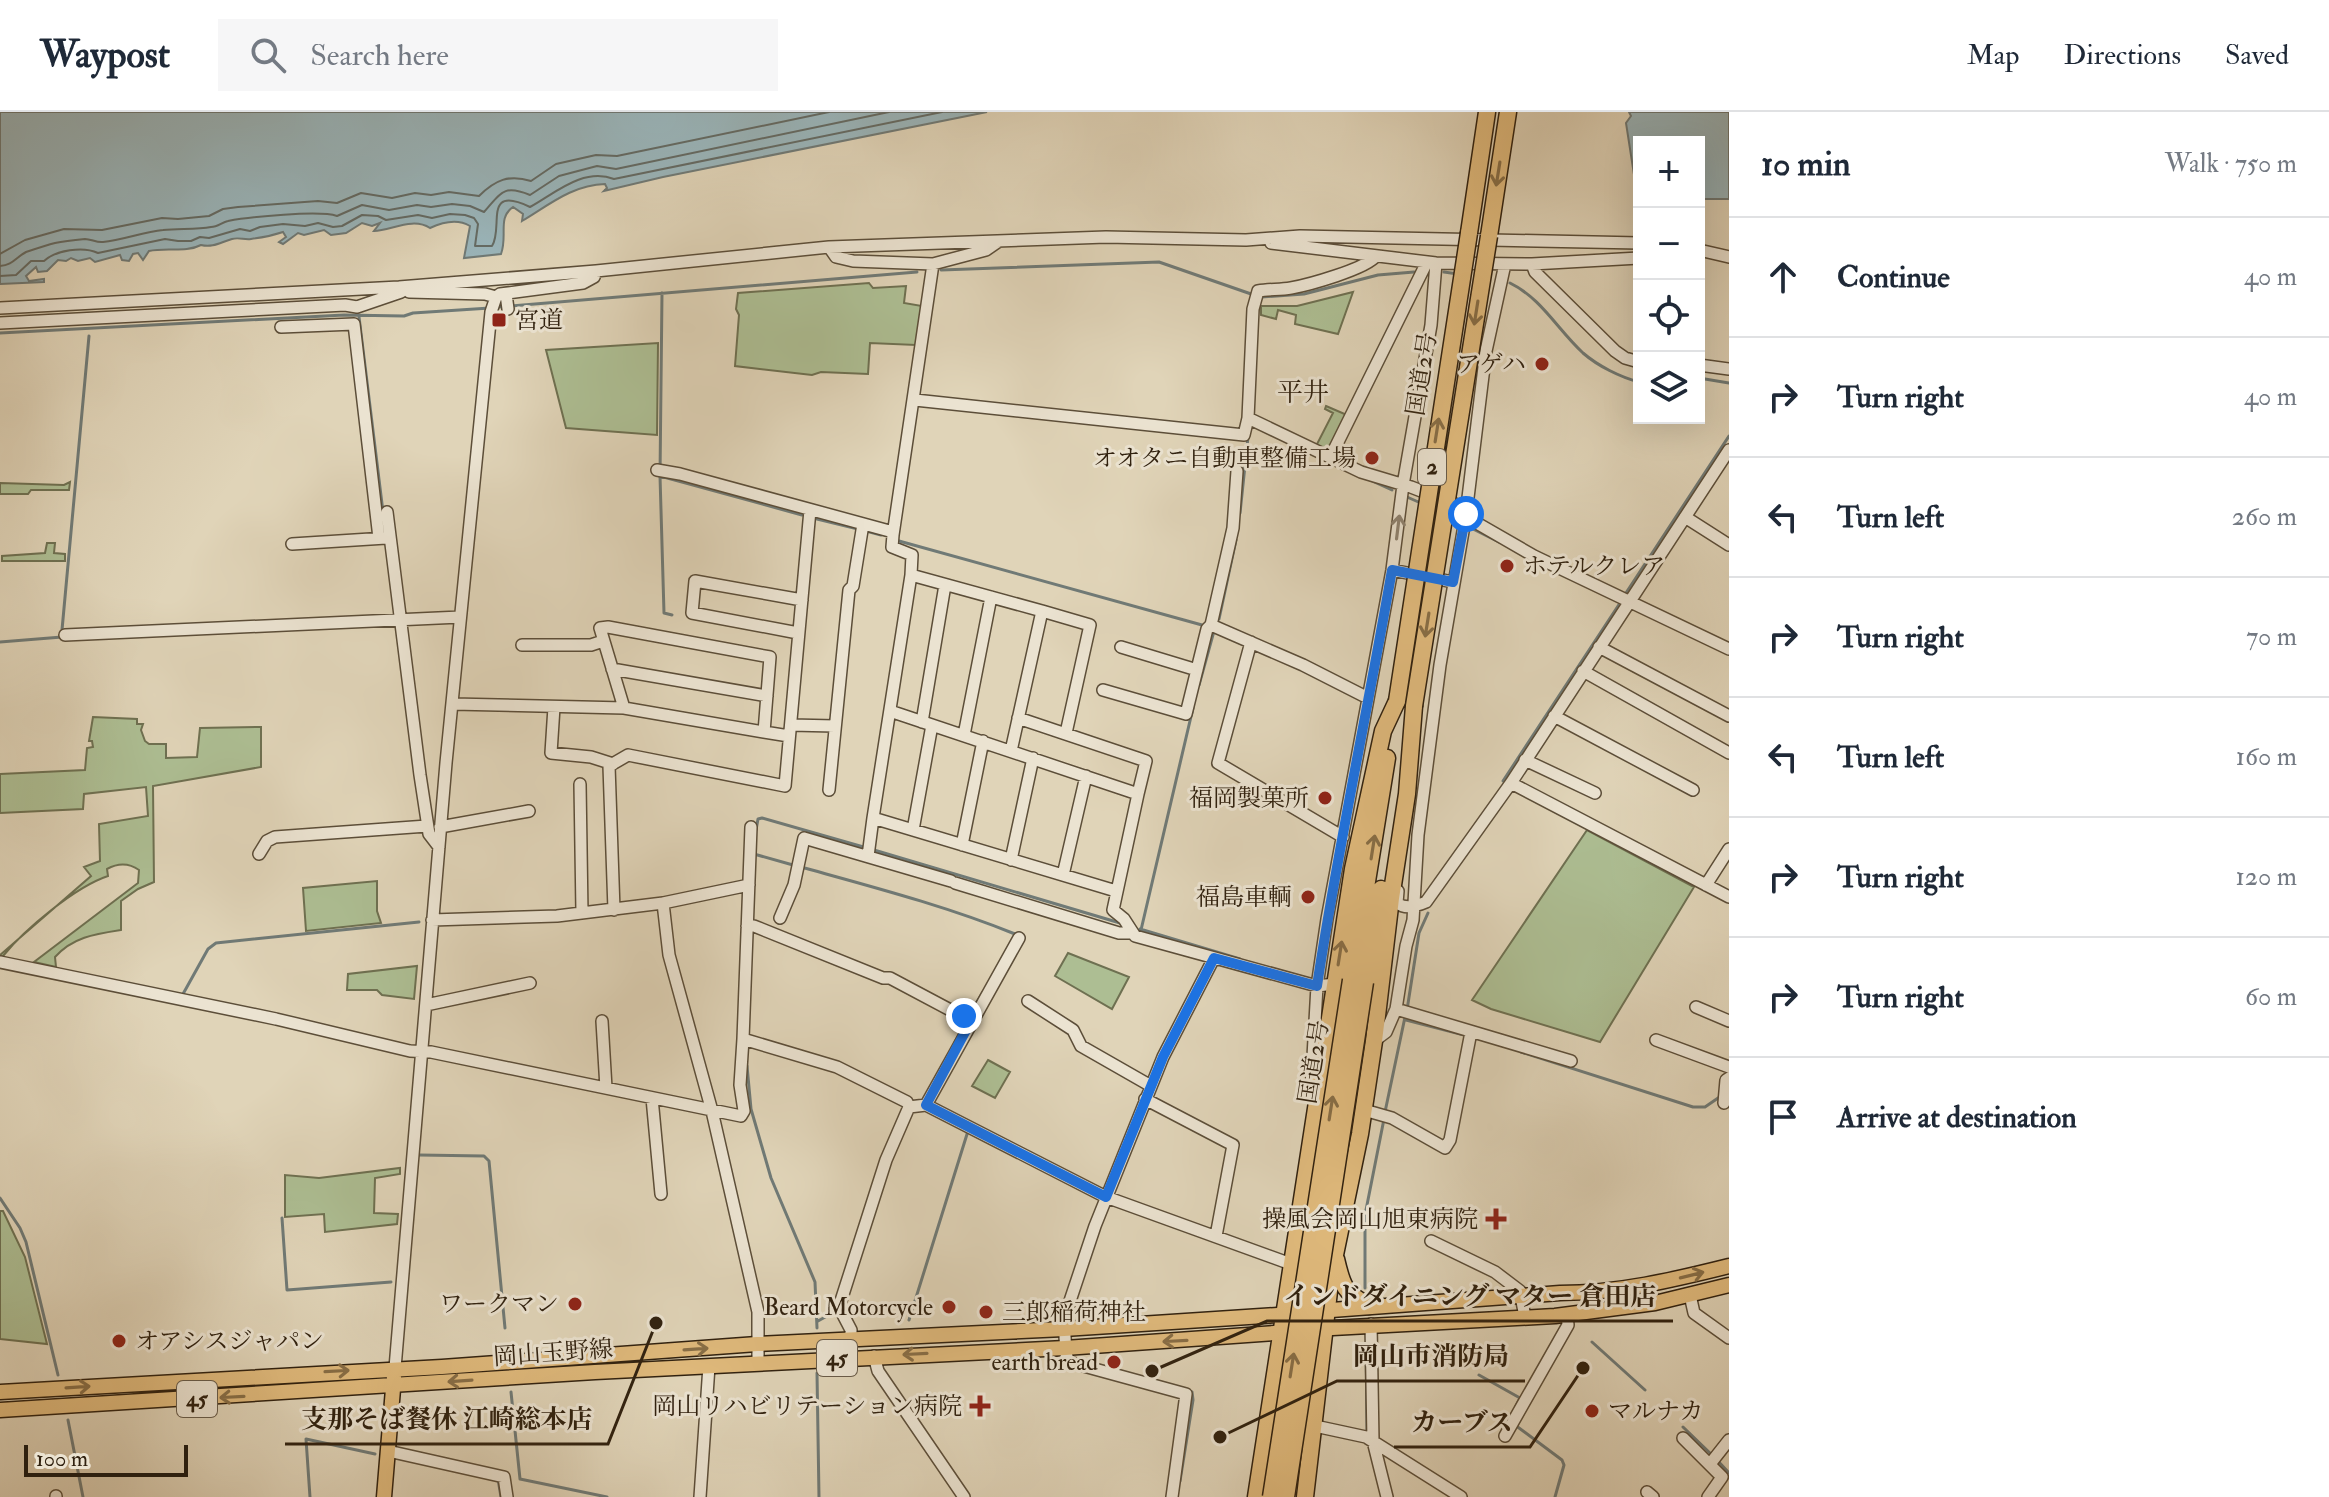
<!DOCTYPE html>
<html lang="en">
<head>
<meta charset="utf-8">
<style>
	:root { --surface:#fff; --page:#f6f6f7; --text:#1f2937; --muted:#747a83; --line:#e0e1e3 }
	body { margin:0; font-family:"IM FELL Double Pica","Noto Serif JP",serif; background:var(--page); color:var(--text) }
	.controls { position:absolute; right:24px; top:24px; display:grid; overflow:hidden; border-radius:0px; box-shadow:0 8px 32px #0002 }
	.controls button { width:72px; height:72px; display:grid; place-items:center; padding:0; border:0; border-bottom:2px solid var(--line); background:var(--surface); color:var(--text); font:40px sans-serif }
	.scale { position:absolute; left:24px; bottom:20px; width:164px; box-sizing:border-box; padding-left:8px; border:4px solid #30210f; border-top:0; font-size:22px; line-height:28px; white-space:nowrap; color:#30210f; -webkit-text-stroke:6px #ebe3d1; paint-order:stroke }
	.stop { position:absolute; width:24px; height:24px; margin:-18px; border:6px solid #1a73e8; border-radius:50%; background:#fff }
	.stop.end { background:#1a73e8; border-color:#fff; box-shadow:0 2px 8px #0008 }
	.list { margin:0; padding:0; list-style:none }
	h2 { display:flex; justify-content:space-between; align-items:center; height:104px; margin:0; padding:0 32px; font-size:34px }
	h2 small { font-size:26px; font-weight:400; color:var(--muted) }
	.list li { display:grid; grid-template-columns:52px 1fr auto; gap:24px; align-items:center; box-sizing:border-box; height:120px; padding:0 32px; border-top:2px solid var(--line) }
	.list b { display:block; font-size:30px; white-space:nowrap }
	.list em { font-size:26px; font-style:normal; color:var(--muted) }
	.icon { flex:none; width:44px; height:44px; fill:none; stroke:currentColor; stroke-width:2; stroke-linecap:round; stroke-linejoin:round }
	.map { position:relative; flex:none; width:1729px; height:1385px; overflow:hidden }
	header { display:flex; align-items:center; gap:48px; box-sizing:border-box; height:112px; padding:0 40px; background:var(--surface); border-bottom:2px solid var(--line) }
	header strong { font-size:38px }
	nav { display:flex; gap:44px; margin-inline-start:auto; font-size:28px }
	.search { width:560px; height:72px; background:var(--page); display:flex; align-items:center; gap:20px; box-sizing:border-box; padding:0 28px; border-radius:0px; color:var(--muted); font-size:30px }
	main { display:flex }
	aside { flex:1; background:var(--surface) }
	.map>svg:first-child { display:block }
	.green { fill:#adbe93; stroke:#6e7051; stroke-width:2 }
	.water { fill:#9ab5ba; stroke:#707a76; stroke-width:2 }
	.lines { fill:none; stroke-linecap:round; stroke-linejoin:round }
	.shore { stroke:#656b64; stroke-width:2 }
	.stream { stroke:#707a76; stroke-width:3 }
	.minor-casing { stroke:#5c4e39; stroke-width:14 }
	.major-casing { stroke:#30210f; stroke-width:17 }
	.highway-casing { stroke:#30210f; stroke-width:19 }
	.minor { stroke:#ebe3d1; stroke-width:11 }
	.major { stroke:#e0ba7c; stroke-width:14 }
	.highway { stroke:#e0ba7c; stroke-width:16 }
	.highway-bridge-casing { stroke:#30210f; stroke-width:19; stroke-linecap:butt }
	.highway-bridge { stroke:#e0ba7c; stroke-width:16 }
	.oneway { stroke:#886e46 }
	.oneway2 { stroke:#8e8270 }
	.route { stroke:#1a73e8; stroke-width:10 }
	.poi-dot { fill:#8f2418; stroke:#ebe3d1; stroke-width:3 }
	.labels { text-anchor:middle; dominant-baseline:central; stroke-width:6; stroke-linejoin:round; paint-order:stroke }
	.shield { fill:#ebe3d1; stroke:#685b49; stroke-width:2 }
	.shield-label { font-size:22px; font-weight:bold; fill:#30210f }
	.poi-label { font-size:24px; fill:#30210f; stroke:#ebe3d1; text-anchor:end }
	.street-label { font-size:24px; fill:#30210f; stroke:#ebe3d1 }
	.neighbourhood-label { font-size:26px; fill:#30210f; stroke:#ebe3d1 }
	.leader { fill:none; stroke:#30210f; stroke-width:3 }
	.callout-dot { fill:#30210f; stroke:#ebe3d1; stroke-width:3 }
	.callout-label { font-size:26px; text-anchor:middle; font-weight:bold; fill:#30210f; stroke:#ebe3d1; stroke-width:6; stroke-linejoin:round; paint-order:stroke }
</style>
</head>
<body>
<header>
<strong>Waypost</strong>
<div class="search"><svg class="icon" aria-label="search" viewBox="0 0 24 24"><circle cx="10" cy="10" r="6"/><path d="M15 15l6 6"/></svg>Search here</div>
<nav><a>Map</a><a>Directions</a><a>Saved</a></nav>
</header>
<main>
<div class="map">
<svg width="1729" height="1385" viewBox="0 0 1729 1385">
	<rect width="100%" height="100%" fill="#e0d4b8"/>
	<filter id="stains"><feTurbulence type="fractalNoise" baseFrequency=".0025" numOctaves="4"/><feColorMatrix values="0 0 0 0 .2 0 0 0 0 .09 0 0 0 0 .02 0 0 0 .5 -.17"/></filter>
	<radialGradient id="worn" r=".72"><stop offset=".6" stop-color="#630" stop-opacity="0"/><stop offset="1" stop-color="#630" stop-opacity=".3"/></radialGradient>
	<!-- green -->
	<path class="green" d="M869 171 873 176 906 174 904 191 922 194 916 233 870 231 868 262 821 260 812 263 735 254 739 203 736 197 738 181Z
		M1353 180 1338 222 1295 212 1296 203 1278 198 1276 207 1261 203V194H1297Z
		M658 231 657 323 566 316 546 238Z
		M1326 294 1347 303 1330 338 1324 340 1315 336 1333 301 1325 297Z
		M70 370 69 378H31L28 382H0V371L64 373Z
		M47 431H55L54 441 65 442V449H2V444L45 441Z
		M93 605 137 607V612H143L141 618 145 629 149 632H166V646L197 645 200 616 261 615V655L153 674 154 770 138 777 121 789V818C95 822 73 825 55 845L56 855 34 850 138 771 139 758C129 751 118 751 107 757L108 764C75 775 25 817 3 844L0 843 91 764 84 755 100 749 99 712 148 704 146 675 84 682 83 697 0 701V662L85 658 87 636 93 635 92 629H89Z
		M1587 718 1694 775 1600 930 1491 897 1472 888Z
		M377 769V799L381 811 306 819 303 776Z
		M1068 841 1129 865 1112 897 1055 864Z
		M417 854 414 887 382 883 377 878H347L348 862Z
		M988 948 1010 960 995 986 972 974Z
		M400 1056V1062L375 1066 374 1101 398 1102 397 1112 325 1120 324 1102 285 1105V1063L319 1066Z
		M0 1099H3L25 1145 47 1232 0 1227Z"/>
	<!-- water -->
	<path class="water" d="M0 0H987L663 65 604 79 607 76 605 72C572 73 549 93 522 109L523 102 513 95C497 106 508 124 501 142L464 146 470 114C458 107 443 110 430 116 413 105 392 118 374 119L380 111 372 114 362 111 346 121 331 123 324 118 304 123 298 121 283 132 279 130 286 125 283 120C274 123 259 126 251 127 244 128 239 125 232 127 221 130 213 136 201 133 186 141 166 135 149 139L143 148 138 141 133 142 129 149 122 148 120 143 95 150 90 146 78 149 71 146 66 149 58 148 47 159 38 160 36 155 26 164 29 169 44 167V170L0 172Z
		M1629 0H1729V87H1699V30H1639L1637 82 1626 11 1631 4Z"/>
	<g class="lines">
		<!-- shore -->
		<path class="shore" d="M0 142 25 128 64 117 102 118 162 106 178 107 209 104 223 97 238 95 318 89 337 91 361 81 392 86 415 81 431 83 449 80 479 84C495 68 509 62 531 69L556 52 596 43 617 44 829 0
			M0 154C13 153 15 146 26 140 29 139 51 132 55 131 65 129 75 128 85 127 91 127 97 131 103 130 123 128 143 120 163 118 177 116 196 118 211 115 218 115 222 110 228 109 249 105 319 98 337 104L362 93 389 98 417 93 431 95 452 92 470 94 484 100C501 81 503 72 530 83L559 64 597 54 616 57 889 0
			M0 164 16 163 31 149H44C56 138 83 134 98 141L165 127 178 129H191L200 125 209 126 240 117 250 119 260 115 283 112 305 114 318 111 333 115 342 114 362 103 378 104 386 108 418 103 432 106 450 102 465 103 474 106 478 112 475 134H492C504 116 482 72 530 95 554 82 583 55 614 67L942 0"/>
		<!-- stream -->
		<path class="stream" d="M941 158 1159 150 1254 183
			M1444 160 1458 162
			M1510 171C1541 186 1558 218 1583 241 1598 254 1620 265 1639 270
			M662 181 660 364 664 501 672 503
			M1261 185 1304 182 1378 163 1414 160
			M498 195 917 160
			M359 205 383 400
			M0 221 344 203 404 204 413 201 490 196
			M1699 266 1729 271
			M660 364 802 403
			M1370 368 1392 378
			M1407 385 1423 392
			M1240 401 1248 325
			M817 407 858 417
			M1473 417 1499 430
			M866 419 881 423
			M899 429 1202 513
			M1624 484 1729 324
			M1219 507 1236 428
			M62 518 89 224
			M0 530 62 525
			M1199 573 1214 519
			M1503 669 1622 488
			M756 718 758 707 762 706 867 736
			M874 738 1120 811
			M754 742 793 753
			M801 755C873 775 946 794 1015 822L1014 825
			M1140 817 1240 847
			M1141 818 1193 596
			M183 882 208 837 216 831 419 810
			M1407 898 1419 821 1428 801
			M968 905 983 880
			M1406 908 1468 924
			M955 930 965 912
			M1521 940 1693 995H1705L1721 984
			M747 954 751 997 771 1066 815 1170 817 1216
			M1385 1000 1405 905
			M419 1043 484 1044 489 1049 505 1216
			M0 1086 20 1116 26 1130 58 1263
			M282 1106 287 1178 391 1170
			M1365 1176V1103L1384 1007
			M909 1208 968 1019
			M818 1209 836 1199
			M1592 1230 1645 1278
			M1366 1232 1367 1318
			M817 1261 819 1385
			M1479 1263 1520 1286 1516 1294
			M511 1280 520 1367 607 1385
			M68 1308 83 1385
			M1515 1313 1562 1348 1564 1353 1555 1385
			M1683 1315 1712 1343
			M1717 1348 1729 1361
			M498 1367 501 1385
			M1180 1369 1193 1288 1192 1280 1189 1279
			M310 1385 306 1327 375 1342"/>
		<!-- minor casing -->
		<g class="minor-casing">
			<path id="minor" d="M999 129 986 138 933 152 893 423 892 435 912 443 911 463 873 706 1116 779
				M1271 131 1436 151 1532 152 1639 146
				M829 135 836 145 853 149 933 152
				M1699 138 1729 145
				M1532 152 1535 160 1615 239 1625 246 1639 250
				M409 180 485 182 496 185
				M506 182 508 197
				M0 196 399 175 596 159 829 135 1106 125 1246 128 1300 124 1639 131
				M0 211 345 193 357 195 401 180
				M281 215 354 212 379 426
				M1699 253 1729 257
				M915 288 1244 323 1248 306 1253 197 1258 179C1269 177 1280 178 1291 176 1308 173 1366 157 1376 144
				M1248 306 1361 360 1411 375 1455 392 1475 410 1534 444 1729 537
				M1331 344 1427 150
				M657 358 680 362 893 420
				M387 400 420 663 429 722 439 735
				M1685 405 1729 433
				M292 432 386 426
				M1392 458 1453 470
				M911 463 1042 499 1011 639
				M1042 499 1090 513 1066 621
				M1211 513 1303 553 1368 586
				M608 515 770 545 764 620 624 596 600 516Z
				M798 521 692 501 695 469 802 488
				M65 523 460 505
				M1251 530 1218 651 1343 725
				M522 533H591L603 529
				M1121 535 1197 558
				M1599 535 1729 604
				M612 557 767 584
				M1583 559 1729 641
				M1103 578 1186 602 1207 517 1211 513 1233 416 1237 359
				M453 592 624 596
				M554 595 551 641 591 645 613 652
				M890 599 1138 682 1113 798 1124 807 1135 824 1317 874 1335 872
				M1554 604 1693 678
				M1018 606 1146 649 1138 682
				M922 610 945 473
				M791 613 835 614
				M764 620 789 624
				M964 623 991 485
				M1525 648 1595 681
				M1511 671 1729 785
				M580 672 582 801
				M829 678 849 478 853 474 863 412
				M440 715 529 699
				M913 718 932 613
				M962 733 983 629
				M259 742 267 729 275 725 427 714
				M868 744 873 706
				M1011 748 1033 646
				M1063 763 1086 664
				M955 771 1119 821H1132
				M1706 773 1729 737
				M1398 779 1397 791C1406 798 1416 794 1426 790L1511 671 1729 338
				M663 791 749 773
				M614 798 609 654 628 643 785 674 810 398
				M780 806 794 773 804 726 951 769
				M432 808 557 804 663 791 669 843 712 999 758 1200V1251
				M747 814H754L883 866H890L971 909
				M0 850 276 907 410 939 431 940 741 1004 744 999 740 973 743 927 837 955 907 990 909 995
				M1028 889 1073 918 1081 934 1151 974
				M426 893 530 871
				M1696 895 1729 909
				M1396 897 1571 949
				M602 909 606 976
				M743 927 751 715
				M1656 928 1729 955
				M1374 929 1386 920 1396 897 1406 834 1413 808 1418 723 1440 553 1466 402 1486 239 1505 152
				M1311 980 1317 874 1327 807 1392 458 1403 373 1431 213 1436 151
				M652 986 661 1082
				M1145 987 1233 1033 1216 1124
				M1724 991 1726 968 1729 966
				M926 993 1019 826
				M909 995 926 993 1106 1085 1291 1152
				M1364 998 1392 1006 1445 1036 1450 1028 1471 920
				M1431 1129 1495 1160 1520 1179 1525 1205
				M1690 1183 1694 1201 1729 1226
				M1371 1212 1373 1329 1387 1385
				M851 1228V1218L839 1195 886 1048 909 995
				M874 1244 878 1259 964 1385
				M395 1256 446 651 491 200 496 185 500 182 583 171 594 165 596 159
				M1315 1314 1366 1325 1461 1385
				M1505 1324 1568 1213 1567 1202
				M1683 1326 1722 1365 1708 1385
				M388 1339 504 1365 507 1385
				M1710 1352 1729 1328
				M1647 1380 1653 1385
				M56 1384V1385
				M700 1385 709 1254
				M1172 1385 1186 1282 1069 1250 1066 1242 1064 1207 1095 1114 1163 945 1214 846"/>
		</g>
		<!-- major casing -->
		<g class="major-casing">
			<path id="major" d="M1318 1199 1560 1181C1618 1181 1673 1168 1729 1154
				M1314 1217 1555 1204 1655 1191 1729 1173
				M0 1280 442 1255 757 1232 1064 1217 1293 1202
				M0 1298 595 1260 1065 1236 1289 1220
				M384 1385 394 1265"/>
		</g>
		<!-- highway casing -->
		<g class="highway-casing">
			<path id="highway" d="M1469 121 1487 0
				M1489 124 1508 0
				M1351 868 1387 646
				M1365 870 1381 777
				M1336 1147C1342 1173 1344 1181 1369 1194
				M1256 1385 1353 757 1383 619 1397 589
				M1305 1385 1331 1162 1360 1022 1374 929 1391 786 1407 682 1414 594"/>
		</g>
		<!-- minor -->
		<use href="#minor" class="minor"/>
		<!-- major -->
		<use href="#major" class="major"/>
		<!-- highway -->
		<use href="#highway" class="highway"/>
		<!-- highway-bridge casing -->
		<g class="highway-bridge-casing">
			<path id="highway-bridge" d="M1397 589 1469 121
				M1414 594 1489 124
				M1271 1385 1351 868
				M1286 1385 1365 870"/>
		</g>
		<!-- highway-bridge -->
		<use href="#highway-bridge" class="highway-bridge"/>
	</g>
	<!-- one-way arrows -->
	<defs><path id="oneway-shaft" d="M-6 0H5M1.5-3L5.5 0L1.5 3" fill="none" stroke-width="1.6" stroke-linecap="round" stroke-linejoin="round" transform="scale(2)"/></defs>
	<g class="oneway">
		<use href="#oneway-shaft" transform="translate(1498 62) rotate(99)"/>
		<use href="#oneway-shaft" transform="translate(1476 201) rotate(99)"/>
		<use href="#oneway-shaft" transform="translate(1437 318) rotate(-81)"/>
		<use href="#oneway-shaft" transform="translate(1427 513) rotate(99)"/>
		<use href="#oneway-shaft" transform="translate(1373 735) rotate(-81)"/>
		<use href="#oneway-shaft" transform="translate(1340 841) rotate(-81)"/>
		<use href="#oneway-shaft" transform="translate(1331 996) rotate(-81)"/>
		<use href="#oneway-shaft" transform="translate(1692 1163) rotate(-14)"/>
		<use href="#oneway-shaft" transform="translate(1175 1229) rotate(177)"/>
		<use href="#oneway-shaft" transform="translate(696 1237) rotate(-4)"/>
		<use href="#oneway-shaft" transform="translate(915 1242) rotate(177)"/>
		<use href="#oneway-shaft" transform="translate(1292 1253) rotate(-81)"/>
		<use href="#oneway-shaft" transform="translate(337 1259) rotate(-3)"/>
		<use href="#oneway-shaft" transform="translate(460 1269) rotate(176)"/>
		<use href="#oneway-shaft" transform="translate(78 1275) rotate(-4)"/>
		<use href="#oneway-shaft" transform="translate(232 1285) rotate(177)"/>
	</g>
	<use class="oneway2" href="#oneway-shaft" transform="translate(1398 415) rotate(-83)"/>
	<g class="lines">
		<!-- route -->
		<path class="route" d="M964 904 971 909 926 993 1106 1085 1163 945 1214 846 1317 874C1338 735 1368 597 1392 458L1453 470 1466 402"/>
	</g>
	<!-- markers -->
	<g class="poi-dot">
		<rect x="491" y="200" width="16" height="16" rx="4"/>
		<circle cx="1542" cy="252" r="8"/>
		<circle cx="1372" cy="346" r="8"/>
		<circle cx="1507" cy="454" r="8"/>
		<circle cx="1325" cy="686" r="8"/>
		<circle cx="1308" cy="785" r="8"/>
		<path d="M1492 1095h8v8h8v8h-8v8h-8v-8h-8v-8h8z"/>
		<circle cx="575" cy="1192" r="8"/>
		<circle cx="949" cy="1195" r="8"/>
		<circle cx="986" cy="1200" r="8"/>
		<circle cx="119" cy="1229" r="8"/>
		<circle cx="1114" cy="1250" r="8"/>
		<path d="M976 1282h8v8h8v8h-8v8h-8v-8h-8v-8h8z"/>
		<circle cx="1592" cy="1299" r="8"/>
	</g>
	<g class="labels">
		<!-- shield labels -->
		<g class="shield">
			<rect x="1418" y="337" width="28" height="36" rx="6"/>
			<rect x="817" y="1228" width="40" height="36" rx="6"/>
			<rect x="177" y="1269" width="40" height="36" rx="6"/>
		</g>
		<g class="shield-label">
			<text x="1432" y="355">2</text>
			<text x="837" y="1246">45</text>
			<text x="197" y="1287">45</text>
		</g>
		<!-- poi labels -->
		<g class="poi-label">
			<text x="515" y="208" text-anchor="start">宮道</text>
			<text x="1526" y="252">アゲハ</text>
			<text x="1356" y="346">オオタニ自動車整備工場</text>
			<text x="1523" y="454" text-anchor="start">ホテルクレア</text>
			<text x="1309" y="686">福岡製菓所</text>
			<text x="1292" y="785">福島車輌</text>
			<text x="1478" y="1107">操風会岡山旭東病院</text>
			<text x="559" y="1192">ワークマン</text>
			<text x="933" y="1195">Beard Motorcycle</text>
			<text x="1002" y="1200" text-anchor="start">三郎稲荷神社</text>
			<text x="135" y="1229" text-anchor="start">オアシスジャパン</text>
			<text x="1098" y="1250">earth bread</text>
			<text x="962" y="1294">岡山リハビリテーション病院</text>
			<text x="1608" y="1299" text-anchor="start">マルナカ</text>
		</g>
		<!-- street labels -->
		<g class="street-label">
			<text transform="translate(1422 262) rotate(-81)">国道2号</text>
			<text transform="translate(1314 950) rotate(-81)">国道2号</text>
			<text transform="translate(553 1241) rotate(-4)">岡山玉野線</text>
		</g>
		<!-- neighbourhood labels -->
		<g class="neighbourhood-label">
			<text x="1303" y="281">平井</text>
		</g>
	</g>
	<!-- callouts -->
	<path class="leader" d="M1152 1259L1267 1209H1673M1220 1325L1337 1269H1525M656 1211L608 1332H285M1583 1256L1530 1335H1394"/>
	<g class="callout-dot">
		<circle cx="1152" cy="1259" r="8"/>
		<circle cx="1220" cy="1325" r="8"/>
		<circle cx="656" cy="1211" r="8"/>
		<circle cx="1583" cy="1256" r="8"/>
	</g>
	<g class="callout-label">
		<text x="1470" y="1193">インドダイニング マター 倉田店</text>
		<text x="1431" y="1253">岡山市消防局</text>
		<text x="447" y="1316">支那そば餐休 江崎総本店</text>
		<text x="1462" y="1319">カーブス</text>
	</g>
	<rect width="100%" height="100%" filter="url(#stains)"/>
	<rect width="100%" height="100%" fill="url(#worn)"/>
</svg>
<div class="controls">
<button>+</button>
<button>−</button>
<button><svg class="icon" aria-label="locate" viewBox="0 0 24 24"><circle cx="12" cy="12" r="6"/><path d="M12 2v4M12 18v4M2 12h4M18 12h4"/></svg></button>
<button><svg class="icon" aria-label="layers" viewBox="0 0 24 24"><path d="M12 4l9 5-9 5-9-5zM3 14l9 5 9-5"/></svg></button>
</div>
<div class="scale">100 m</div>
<div class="stop" style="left:1466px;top:402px"></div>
<div class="stop end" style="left:964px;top:904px"></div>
</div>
<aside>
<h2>10 min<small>Walk · 750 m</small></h2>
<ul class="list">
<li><svg class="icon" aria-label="ahead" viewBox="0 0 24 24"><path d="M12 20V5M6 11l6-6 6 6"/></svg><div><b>Continue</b></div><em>40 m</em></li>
<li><svg class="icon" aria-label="right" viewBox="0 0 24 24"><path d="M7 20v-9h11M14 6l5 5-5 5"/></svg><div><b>Turn right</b></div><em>40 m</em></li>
<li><svg class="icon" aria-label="left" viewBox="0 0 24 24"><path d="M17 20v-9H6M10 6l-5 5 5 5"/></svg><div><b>Turn left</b></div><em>260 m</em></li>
<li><svg class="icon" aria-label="right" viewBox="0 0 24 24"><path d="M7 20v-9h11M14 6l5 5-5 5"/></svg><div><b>Turn right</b></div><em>70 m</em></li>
<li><svg class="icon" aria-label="left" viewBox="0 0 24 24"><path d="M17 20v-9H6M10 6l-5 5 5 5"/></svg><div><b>Turn left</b></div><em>160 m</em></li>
<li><svg class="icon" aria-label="right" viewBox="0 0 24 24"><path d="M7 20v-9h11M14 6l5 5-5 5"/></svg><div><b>Turn right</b></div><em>120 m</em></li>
<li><svg class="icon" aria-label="right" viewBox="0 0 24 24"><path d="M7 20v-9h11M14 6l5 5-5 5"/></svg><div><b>Turn right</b></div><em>60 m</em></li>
<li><svg class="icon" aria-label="arrive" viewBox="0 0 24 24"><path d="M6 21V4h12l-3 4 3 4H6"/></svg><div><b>Arrive at destination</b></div></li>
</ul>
</aside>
</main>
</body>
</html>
